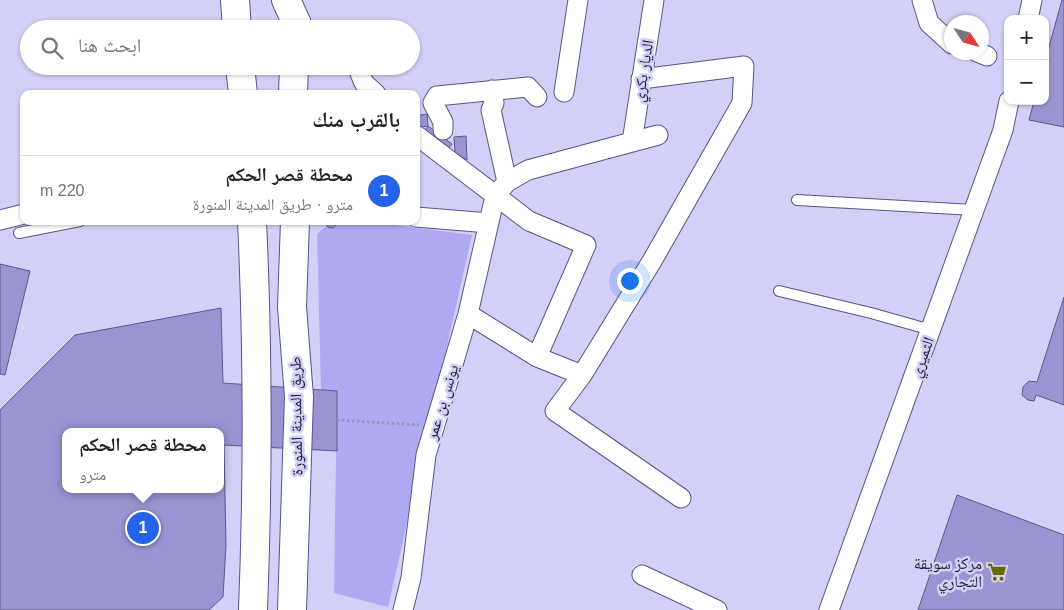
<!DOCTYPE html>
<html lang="ar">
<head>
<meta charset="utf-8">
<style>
	:root { --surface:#fff; --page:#f6f6f6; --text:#222; --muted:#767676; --line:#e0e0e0; --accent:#2563eb }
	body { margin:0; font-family:Arial,"Noto Naskh Arabic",sans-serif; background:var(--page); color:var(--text); direction:rtl }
	.controls { position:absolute; right:15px; top:15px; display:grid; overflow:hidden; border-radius:10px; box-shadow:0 1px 4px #0004 }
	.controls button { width:45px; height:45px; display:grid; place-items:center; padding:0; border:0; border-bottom:1px solid var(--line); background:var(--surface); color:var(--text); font:25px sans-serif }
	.compass { position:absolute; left:944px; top:15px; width:45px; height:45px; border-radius:50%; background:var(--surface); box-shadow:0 1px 4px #0004; rotate:126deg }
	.you { position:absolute; left:629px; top:280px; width:18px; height:18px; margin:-12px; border:4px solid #fff; border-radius:50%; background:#1a73e8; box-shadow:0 0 0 8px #1a73e833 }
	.badge { display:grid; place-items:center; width:32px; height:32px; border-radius:50%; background:var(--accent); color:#fff; font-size:16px; font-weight:700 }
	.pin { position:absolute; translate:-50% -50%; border:2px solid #fff; box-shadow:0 1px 5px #0006 }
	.popup { position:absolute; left:62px; top:428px; width:162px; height:65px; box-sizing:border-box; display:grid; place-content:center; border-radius:10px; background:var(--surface); filter:drop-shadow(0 1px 4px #0005); font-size:16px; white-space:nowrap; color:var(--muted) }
	.popup b { font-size:19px; color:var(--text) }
	.popup::after { content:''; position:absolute; left:50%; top:100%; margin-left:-10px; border:10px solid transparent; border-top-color:var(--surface) }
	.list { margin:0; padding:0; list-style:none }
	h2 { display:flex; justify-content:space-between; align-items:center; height:65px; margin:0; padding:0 20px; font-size:21px }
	h2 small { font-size:16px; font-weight:400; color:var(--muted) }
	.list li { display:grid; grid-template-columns:32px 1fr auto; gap:15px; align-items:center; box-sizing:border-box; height:70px; padding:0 20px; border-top:1px solid var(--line) }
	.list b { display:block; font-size:19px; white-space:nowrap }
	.list p { margin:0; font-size:16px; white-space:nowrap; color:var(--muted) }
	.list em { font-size:16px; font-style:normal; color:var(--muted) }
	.icon { flex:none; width:28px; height:28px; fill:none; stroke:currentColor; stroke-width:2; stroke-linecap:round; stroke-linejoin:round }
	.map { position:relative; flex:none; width:1064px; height:610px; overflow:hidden; direction:ltr }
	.search { position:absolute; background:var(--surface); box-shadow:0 1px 4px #0004; left:20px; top:20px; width:400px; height:55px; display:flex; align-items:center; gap:12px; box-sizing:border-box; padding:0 18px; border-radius:28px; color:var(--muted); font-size:19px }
	.panel { position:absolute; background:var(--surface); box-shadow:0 1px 4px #0004; left:20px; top:90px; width:400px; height:135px; border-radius:10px; direction:rtl }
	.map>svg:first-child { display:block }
	.green { fill:#afa9f2 }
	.building { fill:#9a95d2; stroke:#5e5890; fill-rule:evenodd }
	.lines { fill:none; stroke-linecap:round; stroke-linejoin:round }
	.lane-casing { stroke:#59538a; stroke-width:12 }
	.street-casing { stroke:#59538a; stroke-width:21 }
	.primary-casing { stroke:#59538a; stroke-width:30 }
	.path { stroke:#9795b7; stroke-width:3; stroke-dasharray:2.5 2.5; stroke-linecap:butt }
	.lane { stroke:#fff; stroke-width:10 }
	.street { stroke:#fff; stroke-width:19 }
	.primary { stroke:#fff; stroke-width:28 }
	.labels { text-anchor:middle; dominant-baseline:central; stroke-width:5; stroke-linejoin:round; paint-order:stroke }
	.street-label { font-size:16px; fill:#211f37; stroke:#d2d0f7 }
	.poi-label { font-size:16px; fill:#211f37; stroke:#d2d0f7; text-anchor:end }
</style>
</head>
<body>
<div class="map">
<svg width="1064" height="610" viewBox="0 0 1064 610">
	<rect width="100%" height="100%" fill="#d2d0f7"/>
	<!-- green -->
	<path class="green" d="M333 221H364L472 235 388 607 334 593 337 392 321 390 317 234Z"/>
	<!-- building -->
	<path class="building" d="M1062 0H1064V127L1029 120 1034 101H1045V61Z
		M427 114 428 126 417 128 416 116Z
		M428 126 452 144 446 152 422 134Z
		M466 136 467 160 455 153 454 137Z
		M324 221H337V224L333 228 328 227Z
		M0 264 30 271 5 375 0 374Z
		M1064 297V405L1036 395 1034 401 1028 400 1022 395 1023 387 1029 381 1037 382Z
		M221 308 223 383 337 391V451L224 445 226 546 223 597 209 610H0V410L75 335ZM66 432H220V489H66Z
		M957 495 1064 535V610H918Z"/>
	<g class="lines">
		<!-- lane casing -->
		<g class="lane-casing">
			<path id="lane" d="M797 200 974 210
				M19 233 80 221
				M779 291 871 313 931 330"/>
		</g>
		<!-- street casing -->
		<g class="street-casing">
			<path id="street" d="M922 0 929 23 952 44
				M1028 19 1032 0
				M977 52 987 56
				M357 66 364 83 376 94
				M641 79 744 66 742 103 652 261 582 375 555 411 681 498
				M492 90 494 103 491 110 507 182
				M564 92 578 0
				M443 130V122L433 103 437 96 528 87 537 97
				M416 135 529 221 586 245 537 357
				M632 142 654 0
				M416 217 489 223
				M0 220 24 214
				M468 314 537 357 582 375
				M642 575 717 610
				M403 610 411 578 426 455 468 314 495 196 507 182 528 170 658 135
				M829 610 1003 130 1009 101"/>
		</g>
		<!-- primary casing -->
		<g class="primary-casing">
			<path id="primary" d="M235 0 237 29
				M286 0 297 24 296 29
				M240 66 243 94
				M293 94 294 66
				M252 221C258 350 258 481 253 610
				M292 610 299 397 292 307 295 221"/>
		</g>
		<!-- path -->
		<path class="path" d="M337 420 419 425"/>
		<!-- lane -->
		<use href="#lane" class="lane"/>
		<!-- street -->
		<use href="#street" class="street"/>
		<!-- primary -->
		<use href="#primary" class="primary"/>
	</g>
	<!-- icons -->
	<defs>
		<g id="supermarket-bare" transform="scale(1.5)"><path d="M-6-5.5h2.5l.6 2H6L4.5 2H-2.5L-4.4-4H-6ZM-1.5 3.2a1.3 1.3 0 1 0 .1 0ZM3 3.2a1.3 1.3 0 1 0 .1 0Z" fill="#6b6800" stroke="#d2d0f7" stroke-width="2.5" paint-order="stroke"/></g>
	</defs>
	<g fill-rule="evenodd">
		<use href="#supermarket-bare" x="997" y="572"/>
	</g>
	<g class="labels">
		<!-- street labels -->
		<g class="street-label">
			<text transform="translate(643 71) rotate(-81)">الديار بكري</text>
			<text transform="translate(922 357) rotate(-70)">الثميري</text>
			<text transform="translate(442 402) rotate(-73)">يونس بن عمر</text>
			<text transform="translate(296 416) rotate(-91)">طريق المدينة المنورة</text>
		</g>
		<!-- poi labels -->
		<g class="poi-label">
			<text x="982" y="563">مركز سويقة<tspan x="982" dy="18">التجاري</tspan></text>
		</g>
	</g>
</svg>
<div class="controls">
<button>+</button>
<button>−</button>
</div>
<svg class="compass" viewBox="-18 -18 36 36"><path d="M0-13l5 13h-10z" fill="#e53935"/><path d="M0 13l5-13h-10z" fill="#767676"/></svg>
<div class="you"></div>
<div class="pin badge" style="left:143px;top:528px">1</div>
<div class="popup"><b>محطة قصر الحكم</b>مترو</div>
<div class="search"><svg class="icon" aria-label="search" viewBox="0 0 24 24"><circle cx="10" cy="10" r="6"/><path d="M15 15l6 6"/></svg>ابحث هنا</div>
<section class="panel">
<h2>بالقرب منك<small></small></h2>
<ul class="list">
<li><span class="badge">1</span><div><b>محطة قصر الحكم</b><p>مترو · طريق المدينة المنورة</p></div><em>220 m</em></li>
</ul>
</section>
</div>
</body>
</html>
